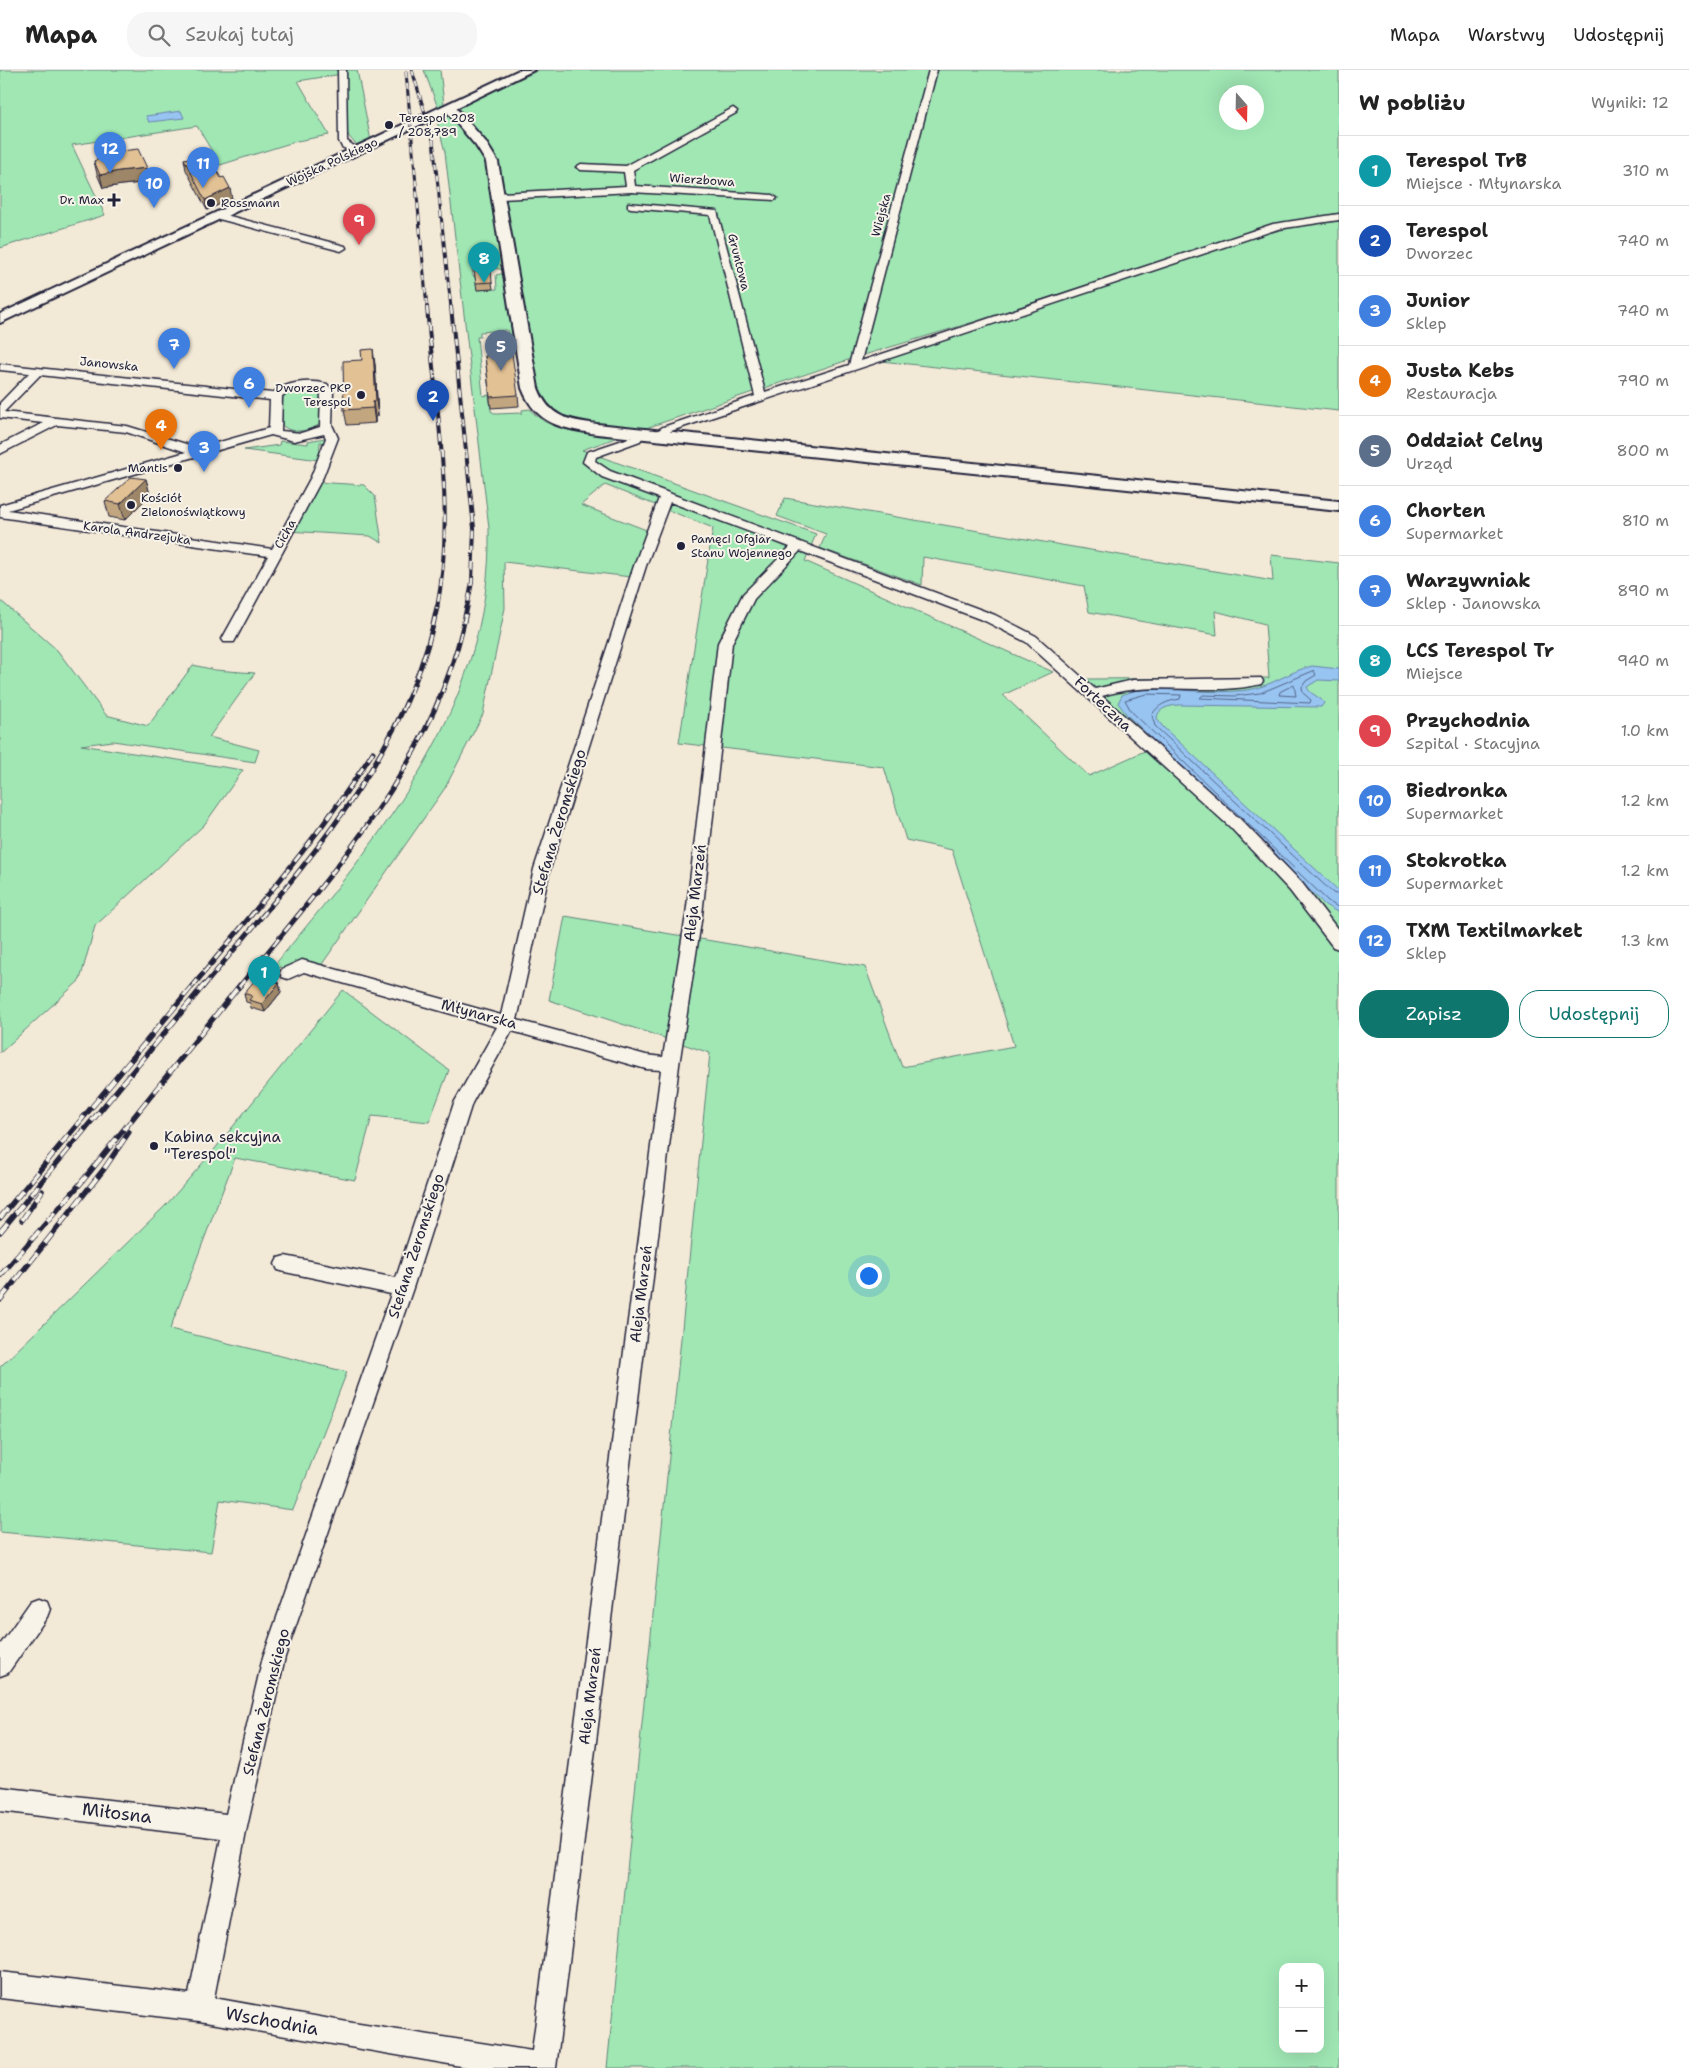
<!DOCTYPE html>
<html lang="pl">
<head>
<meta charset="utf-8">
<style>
	:root { --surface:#fff; --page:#f6f6f6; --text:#222; --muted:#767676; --line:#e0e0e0; --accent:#0f766e }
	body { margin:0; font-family:"Shantell Sans",sans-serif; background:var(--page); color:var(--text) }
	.controls { position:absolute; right:15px; bottom:15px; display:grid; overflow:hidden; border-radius:10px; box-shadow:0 5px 20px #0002 }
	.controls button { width:45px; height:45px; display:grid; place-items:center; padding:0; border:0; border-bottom:1px solid var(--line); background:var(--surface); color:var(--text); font:25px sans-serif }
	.compass { position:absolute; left:1219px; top:15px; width:45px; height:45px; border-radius:50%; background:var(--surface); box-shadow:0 5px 20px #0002; rotate:160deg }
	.you { position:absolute; left:868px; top:1205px; width:18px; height:18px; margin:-12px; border:4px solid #fff; border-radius:50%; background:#1a73e8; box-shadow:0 0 0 8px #1a73e833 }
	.badge { display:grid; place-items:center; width:32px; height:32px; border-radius:50%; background:var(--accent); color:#fff; font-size:16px; font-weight:700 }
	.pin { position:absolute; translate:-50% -41px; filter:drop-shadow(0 1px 2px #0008) }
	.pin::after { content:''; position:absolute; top:26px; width:18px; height:15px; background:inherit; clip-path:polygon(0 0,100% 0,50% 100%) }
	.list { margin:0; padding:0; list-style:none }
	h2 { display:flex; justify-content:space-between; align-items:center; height:65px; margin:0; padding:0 20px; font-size:21px }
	h2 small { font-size:16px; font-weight:400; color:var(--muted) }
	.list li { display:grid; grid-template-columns:32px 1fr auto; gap:15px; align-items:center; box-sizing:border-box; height:70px; padding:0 20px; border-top:1px solid var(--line) }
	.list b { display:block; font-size:19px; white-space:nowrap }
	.list p { margin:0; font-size:16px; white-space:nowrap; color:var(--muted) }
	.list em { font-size:16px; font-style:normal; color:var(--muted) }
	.actions { display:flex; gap:10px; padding:15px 20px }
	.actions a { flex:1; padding:11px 0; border:1px solid var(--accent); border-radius:20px; text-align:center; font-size:18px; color:var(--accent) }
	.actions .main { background:var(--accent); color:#fff }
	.icon { flex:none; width:28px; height:28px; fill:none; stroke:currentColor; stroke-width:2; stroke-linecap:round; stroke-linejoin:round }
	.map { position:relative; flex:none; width:1339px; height:1998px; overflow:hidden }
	header { display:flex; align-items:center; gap:30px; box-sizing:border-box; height:70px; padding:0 25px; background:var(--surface); border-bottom:1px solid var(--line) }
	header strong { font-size:24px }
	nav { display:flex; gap:28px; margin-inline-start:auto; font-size:18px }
	.search { width:350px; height:45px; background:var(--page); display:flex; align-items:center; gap:12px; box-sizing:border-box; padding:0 18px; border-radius:20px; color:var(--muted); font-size:19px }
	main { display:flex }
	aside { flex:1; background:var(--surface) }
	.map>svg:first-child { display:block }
	.green { fill:#a0e7b4; stroke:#618478; fill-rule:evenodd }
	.water { fill:#98c4f2; stroke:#6983a9 }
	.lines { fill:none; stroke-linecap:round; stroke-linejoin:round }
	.shore { stroke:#516384; stroke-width:1 }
	.street-casing { stroke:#22223b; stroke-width:3 }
	.secondary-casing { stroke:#22223b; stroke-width:4 }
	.street { fill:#f7f3e8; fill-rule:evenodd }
	.secondary { fill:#f7f3e8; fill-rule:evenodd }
	.rail-far3-casing { stroke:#22223b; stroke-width:3 }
	.rail-far2-casing { stroke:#22223b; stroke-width:4 }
	.rail-far1-casing { stroke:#22223b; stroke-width:5 }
	.rail-casing { stroke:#22223b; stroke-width:5.5 }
	.rail-far3 { stroke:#f7f3e8; stroke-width:2; stroke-dasharray:6; stroke-linecap:butt }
	.rail-far2 { stroke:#f7f3e8; stroke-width:2.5; stroke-dasharray:8; stroke-linecap:butt }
	.rail-far1 { stroke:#f7f3e8; stroke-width:3; stroke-dasharray:9; stroke-linecap:butt }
	.rail { stroke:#f7f3e8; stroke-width:4; stroke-dasharray:12; stroke-linecap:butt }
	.wall { fill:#c2a67f; stroke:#22223b }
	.shaded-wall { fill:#9e8768; stroke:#22223b }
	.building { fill:#e2c194; stroke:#22223b }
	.poi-dot { fill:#22223b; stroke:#f7f3e8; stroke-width:2 }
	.labels { text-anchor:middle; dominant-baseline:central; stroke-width:4; stroke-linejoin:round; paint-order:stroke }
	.far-poi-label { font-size:12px; fill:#22223b; stroke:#f7f3e8; text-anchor:start }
	.far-street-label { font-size:12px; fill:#22223b; stroke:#f7f3e8 }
	.street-label { font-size:15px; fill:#22223b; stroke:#f7f3e8 }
	.poi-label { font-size:15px; fill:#22223b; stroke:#f7f3e8; text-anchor:start }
	.near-street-label { font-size:18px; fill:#22223b; stroke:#f7f3e8 }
</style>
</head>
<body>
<header>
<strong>Mapa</strong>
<div class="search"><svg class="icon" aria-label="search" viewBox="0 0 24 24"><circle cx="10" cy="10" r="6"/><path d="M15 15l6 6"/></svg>Szukaj tutaj</div>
<nav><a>Mapa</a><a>Warstwy</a><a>Udostępnij</a></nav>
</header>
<main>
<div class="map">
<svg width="1339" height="1998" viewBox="0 0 1339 1998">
	<rect width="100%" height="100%" fill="#f3e9d7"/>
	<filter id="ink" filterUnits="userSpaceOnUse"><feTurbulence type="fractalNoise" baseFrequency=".02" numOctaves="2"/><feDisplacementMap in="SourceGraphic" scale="10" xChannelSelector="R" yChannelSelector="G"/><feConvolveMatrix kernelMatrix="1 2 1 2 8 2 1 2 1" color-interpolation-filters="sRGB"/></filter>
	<g filter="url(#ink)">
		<!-- green -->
		<path class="green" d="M0 0H357L371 71 359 76C336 62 343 29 342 4L298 11 329 65 297 71 220 95 197 56 72 75 105 145 0 178Z
			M424 0H440L444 34 438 38Z
			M539 0H1339V145L1252 161 977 251 854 288 640 360 611 358 561 348 539 328 500 103 491 81 460 39 461 36ZM1226 22H1256V52H1226Z
			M444 45 450 46 478 79 486 95 504 200 494 198 472 199 473 206H480L477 220 497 219 496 205 505 203 514 266 508 265 507 260 480 262V267H477L483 326 489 325 491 341 496 344 522 343V340L530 339C550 365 595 363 624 365L582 380 816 464 805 491 1053 602 1003 625 1089 706 1158 675 1085 609 1269 608 1265 554 1215 541 1217 565 1089 542 1084 516 923 487 922 515 820 478 826 464 777 446 785 428 1273 511 1271 485 1339 493V1998H607L710 983 549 930 565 846 865 897 902 997 1014 976 952 780 906 770 884 697 679 673 713 458 605 415 581 435 649 461 631 507 504 492 505 538 483 644 445 718 320 897 295 891 289 900 279 897 265 915 260 913C370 777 493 646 489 458L445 82 436 47ZM1283 1897H1320V1979H1283Z
			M1339 151V341L881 291 1261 165 1301 155Z
			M313 317 321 322 320 354C311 361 291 365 282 355L283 324 288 320Z
			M325 368V374L322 375V372H320L319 390 244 380 279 375 280 371 308 374V371Z
			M314 412 364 415 375 426 382 473 370 466 287 461Z
			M0 530 57 580 106 645 148 656 193 595 215 600 255 603 209 667 259 680 255 692 113 671 81 675 243 700 204 755 95 856 80 910 0 983Z
			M343 920 449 1000 429 1052 372 1046 355 1110 235 1088 170 1259 347 1302 293 1440 220 1430 211 1482 0 1462V1297L167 1134 214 1080Z"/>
		<!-- water -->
		<path class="water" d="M181 41 184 48 149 52 146 46Z
			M1312 596 1339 599V611L1318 610 1307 617C1310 625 1320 626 1324 633L1321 637 1178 635C1169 636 1157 638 1157 649L1163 657 1339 821V843L1325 835 1127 645 1118 633 1122 625 1136 620C1173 617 1211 625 1247 620 1271 617 1289 601 1312 596Z"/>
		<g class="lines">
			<!-- shore -->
			<path class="shore" d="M1314 601 1316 605 1306 611 1302 617 1303 623 1311 630 1310 633 1200 628 1203 625 1235 626 1260 623Z
				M1294 615 1296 626 1279 625 1280 622Z
				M1339 825 1333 823 1155 656 1152 645C1158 634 1168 631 1180 629L1181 625 1146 624 1125 630 1131 641 1328 831 1339 838"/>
			<!-- street casing -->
			<g class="street-casing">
				<path id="street" d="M338 0H346L347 71 361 81 356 84 342 77 339 71Z
					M929 0H937L861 291 1273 154 1339 144V150L1278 159 671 361 662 367H654V363L663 357 755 326 710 145 631 138 628 137V133L717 141 765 322 849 295Z
					M733 38 737 41 736 43 633 100 635 116 772 125 777 128 775 130 631 122 500 129 495 126 500 123 626 116 624 102 581 100 576 97 581 94 626 96Z
					M218 143 345 176 346 178 341 181 215 148 213 146Z
					M0 294 272 323C287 312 308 309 327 314L333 321 332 355 338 368 323 407 234 572H224L222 569 268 486 0 447V435L186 382 126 362 57 355 0 384V375L43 353 0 348V333L29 303 0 300ZM40 305 270 330 269 358 199 378 127 356 4 342ZM316 318 321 321 320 357 301 363 281 361 282 326 292 320ZM324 364 326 368 311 407 272 479 8 440 271 365 294 371Z
					M640 360 646 363 640 371 596 387 595 391 610 401 995 545 1036 566 1095 619 1133 610 1261 608 1263 611 1261 614C1209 627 1154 609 1102 626L1240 749 1302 813 1339 861V879L1333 877 1290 821 1230 757 1026 572 985 551 800 481 754 529 732 573 702 845 679 995 556 1998H472L199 1951 0 1928V1902L189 1924 221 1768 0 1741V1717L226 1744 263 1587 391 1224 285 1202 278 1200 275 1194 278 1188 285 1186 396 1208 454 1033 497 957 304 902 288 909 282 907 280 903 282 899 302 890 501 945 534 799 634 496 659 428 602 407 583 392 587 382 632 367 636 361ZM670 432 790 477 743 524 718 573 686 845 663 987 646 985 517 950 550 799 646 496ZM512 961 646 999 661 1000 532 1981 353 1953 214 1928 247 1757 285 1587 413 1218 472 1033Z
					M39 1528 47 1531 50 1539 47 1547 8 1603 0 1606V1575L31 1531Z"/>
			</g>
			<!-- secondary casing -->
			<g class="secondary-casing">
				<path id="secondary" d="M519 0H534L456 38 485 71 498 92 538 318C549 348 569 350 597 354L1339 431V441L597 364C562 358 536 355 522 318L486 92 476 76 447 42 0 253V244Z"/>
			</g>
			<!-- street -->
			<use href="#street" class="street"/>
			<!-- secondary -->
			<use href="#secondary" class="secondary"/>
			<!-- rail-far3 casing -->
			<g class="rail-far3-casing">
				<path id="rail-far3" d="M412 0 433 70 451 238
					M406 2 427 238"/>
			</g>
			<!-- rail-far2 casing -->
			<g class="rail-far2-casing">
				<path id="rail-far2" d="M427 237C435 334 456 441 437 538
					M451 237 474 458 472 512 467 538"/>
			</g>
			<!-- rail-far1 casing -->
			<g class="rail-far1-casing">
				<path id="rail-far1" d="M192 917C255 840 320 766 373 682
					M203 917C297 803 408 687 437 537
					M239 917C332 803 440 686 467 537"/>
			</g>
			<!-- rail casing -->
			<g class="rail-casing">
				<path id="rail" d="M0 1148 193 915
					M22 1150 42 1121
					M0 1162 204 915
					M0 1206 80 1114 240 915
					M0 1230 104 1099 129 1062"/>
			</g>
			<!-- rail-far3 -->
			<use href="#rail-far3" class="rail-far3"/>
			<!-- rail-far2 -->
			<use href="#rail-far2" class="rail-far2"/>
			<!-- rail-far1 -->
			<use href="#rail-far1" class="rail-far1"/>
			<!-- rail -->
			<use href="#rail" class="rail"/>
		</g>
		<!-- wall -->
		<path class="wall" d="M105 83 147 98 150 112 122 115 103 118 97 104 94 91 106 87Z
			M184 89 207 93 232 129 207 140 186 100Z
			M474 200 492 212 493 219 477 220Z
			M485 286 518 325 519 336 491 338Z
			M375 294 378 346 375 347V353L347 355 344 340Z
			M146 409 150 425 125 450 109 447 105 431Z
			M260 911 279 913 281 922 265 942 251 938 250 933 246 932 244 923Z"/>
		<!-- shaded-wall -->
		<path class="shaded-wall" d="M147 98 150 112 122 115 103 118 100 105 119 101Z
			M230 118 232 129 207 140 205 130Z
			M373 279 375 294 378 346 376 331Z
			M373 331 375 347V353L373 338Z
			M146 409 150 425 125 450 120 434Z
			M279 913 281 922 265 942 262 934Z"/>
		<!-- building -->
		<path class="building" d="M138 79 147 98 119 101 100 105 94 91 106 86 105 83Z
			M203 86 207 93 212 92 221 108 224 107 230 118 205 130 184 89Z
			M491 199 492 212 476 213 474 200Z
			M373 279 376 331H373V338L344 340 343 291 362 290 361 280Z
			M512 284 518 325 490 327 485 286Z
			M131 407 146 409 120 434 105 431Z
			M262 908 279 913 262 934 249 930 252 926 244 923 255 910 260 911Z"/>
	</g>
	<!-- markers -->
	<g class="poi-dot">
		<circle cx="389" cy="55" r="5"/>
		<path d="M111.5 122.5h5v5h5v5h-5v5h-5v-5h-5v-5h5z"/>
		<circle cx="211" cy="133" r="5"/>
		<circle cx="361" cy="325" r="5"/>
		<circle cx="178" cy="398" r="5"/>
		<circle cx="131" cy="435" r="5"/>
		<circle cx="681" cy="476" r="5"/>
		<circle cx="154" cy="1076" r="5"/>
	</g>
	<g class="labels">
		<!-- far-poi labels -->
		<g class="far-poi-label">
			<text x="399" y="48">Terespol 208<tspan x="399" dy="14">/ 208,789</tspan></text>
			<text x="104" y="130" text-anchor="end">Dr. Max</text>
			<text x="221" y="133">Rossmann</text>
			<text x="351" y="318" text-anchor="end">Dworzec PKP<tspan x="351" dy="14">Terespol</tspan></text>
			<text x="168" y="398" text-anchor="end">Mantis</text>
			<text x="141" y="428">Kościół<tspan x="141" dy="14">Zielonoświątkowy</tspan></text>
			<text x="691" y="469">Pamęci Ofgiar<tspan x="691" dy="14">Stanu Wojennego</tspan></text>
		</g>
		<!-- far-street labels -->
		<g class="far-street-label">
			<text transform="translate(332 92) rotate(-25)">Wojska Polskiego</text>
			<text transform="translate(702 110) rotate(4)">Wierzbowa</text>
			<text transform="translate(881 145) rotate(-75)">Wiejska</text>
			<text transform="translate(739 192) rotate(76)">Gruntowa</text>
			<text transform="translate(109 294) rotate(6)">Janowska</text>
			<text transform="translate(137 463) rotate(8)">Karola Andrzejuka</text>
			<text transform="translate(285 464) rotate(-61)">Cicha</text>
		</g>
		<!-- street labels -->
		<g class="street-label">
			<text transform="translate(1103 634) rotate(43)">Forteczna</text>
			<text transform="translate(559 752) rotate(-73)">Stefana Żeromskiego</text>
			<text transform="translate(695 823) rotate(-83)">Aleja Marzeń</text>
			<text transform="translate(479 944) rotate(15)">Młynarska</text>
			<text transform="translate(416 1176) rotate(-72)">Stefana Żeromskiego</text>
			<text transform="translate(641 1224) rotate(-83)">Aleja Marzeń</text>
			<text transform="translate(590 1626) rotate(-83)">Aleja Marzeń</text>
			<text transform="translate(266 1632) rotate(-76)">Stefana Żeromskiego</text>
		</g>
		<!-- poi labels -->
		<g class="poi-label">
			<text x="164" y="1067">Kabina sekcyjna<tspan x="164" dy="17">"Terespol"</tspan></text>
		</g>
		<!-- near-street labels -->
		<g class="near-street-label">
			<text transform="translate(117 1743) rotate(7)">Miłosna</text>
			<text transform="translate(272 1951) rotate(10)">Wschodnia</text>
		</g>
	</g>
</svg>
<div class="controls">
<button>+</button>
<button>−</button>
</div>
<svg class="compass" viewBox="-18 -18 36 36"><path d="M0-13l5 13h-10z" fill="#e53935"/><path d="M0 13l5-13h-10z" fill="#767676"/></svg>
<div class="you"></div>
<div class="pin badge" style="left:264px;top:927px;background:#0f9aa8">1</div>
<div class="pin badge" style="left:433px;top:351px;background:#1a4fb4">2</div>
<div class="pin badge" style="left:204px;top:402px;background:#3f7fe0">3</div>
<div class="pin badge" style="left:161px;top:380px;background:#e8710a">4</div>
<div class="pin badge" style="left:501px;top:301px;background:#5c6f8a">5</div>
<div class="pin badge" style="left:249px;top:338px;background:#3f7fe0">6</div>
<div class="pin badge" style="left:174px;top:299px;background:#3f7fe0">7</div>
<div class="pin badge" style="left:484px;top:213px;background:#0f9aa8">8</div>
<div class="pin badge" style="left:359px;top:175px;background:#e0444e">9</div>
<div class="pin badge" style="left:154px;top:138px;background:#3f7fe0">10</div>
<div class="pin badge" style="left:203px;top:118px;background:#3f7fe0">11</div>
<div class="pin badge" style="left:110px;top:103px;background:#3f7fe0">12</div>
</div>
<aside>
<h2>W pobliżu<small>Wyniki: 12</small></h2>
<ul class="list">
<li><span class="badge" style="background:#0f9aa8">1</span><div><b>Terespol TrB</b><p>Miejsce · Młynarska</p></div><em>310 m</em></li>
<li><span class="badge" style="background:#1a4fb4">2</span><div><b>Terespol</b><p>Dworzec</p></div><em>740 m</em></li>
<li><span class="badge" style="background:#3f7fe0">3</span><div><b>Junior</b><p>Sklep</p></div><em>740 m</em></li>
<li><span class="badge" style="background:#e8710a">4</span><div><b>Justa Kebs</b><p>Restauracja</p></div><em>790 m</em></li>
<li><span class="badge" style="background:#5c6f8a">5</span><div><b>Oddział Celny</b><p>Urząd</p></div><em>800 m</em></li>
<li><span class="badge" style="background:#3f7fe0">6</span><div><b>Chorten</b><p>Supermarket</p></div><em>810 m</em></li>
<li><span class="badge" style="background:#3f7fe0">7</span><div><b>Warzywniak</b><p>Sklep · Janowska</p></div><em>890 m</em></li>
<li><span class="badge" style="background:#0f9aa8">8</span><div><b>LCS Terespol Tr</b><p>Miejsce</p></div><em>940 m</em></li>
<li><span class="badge" style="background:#e0444e">9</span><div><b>Przychodnia</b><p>Szpital · Stacyjna</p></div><em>1.0 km</em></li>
<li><span class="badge" style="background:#3f7fe0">10</span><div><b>Biedronka</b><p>Supermarket</p></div><em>1.2 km</em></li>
<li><span class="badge" style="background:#3f7fe0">11</span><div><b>Stokrotka</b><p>Supermarket</p></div><em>1.2 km</em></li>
<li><span class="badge" style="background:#3f7fe0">12</span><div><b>TXM Textilmarket</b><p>Sklep</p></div><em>1.3 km</em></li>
</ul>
<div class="actions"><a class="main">Zapisz</a><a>Udostępnij</a></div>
</aside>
</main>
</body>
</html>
